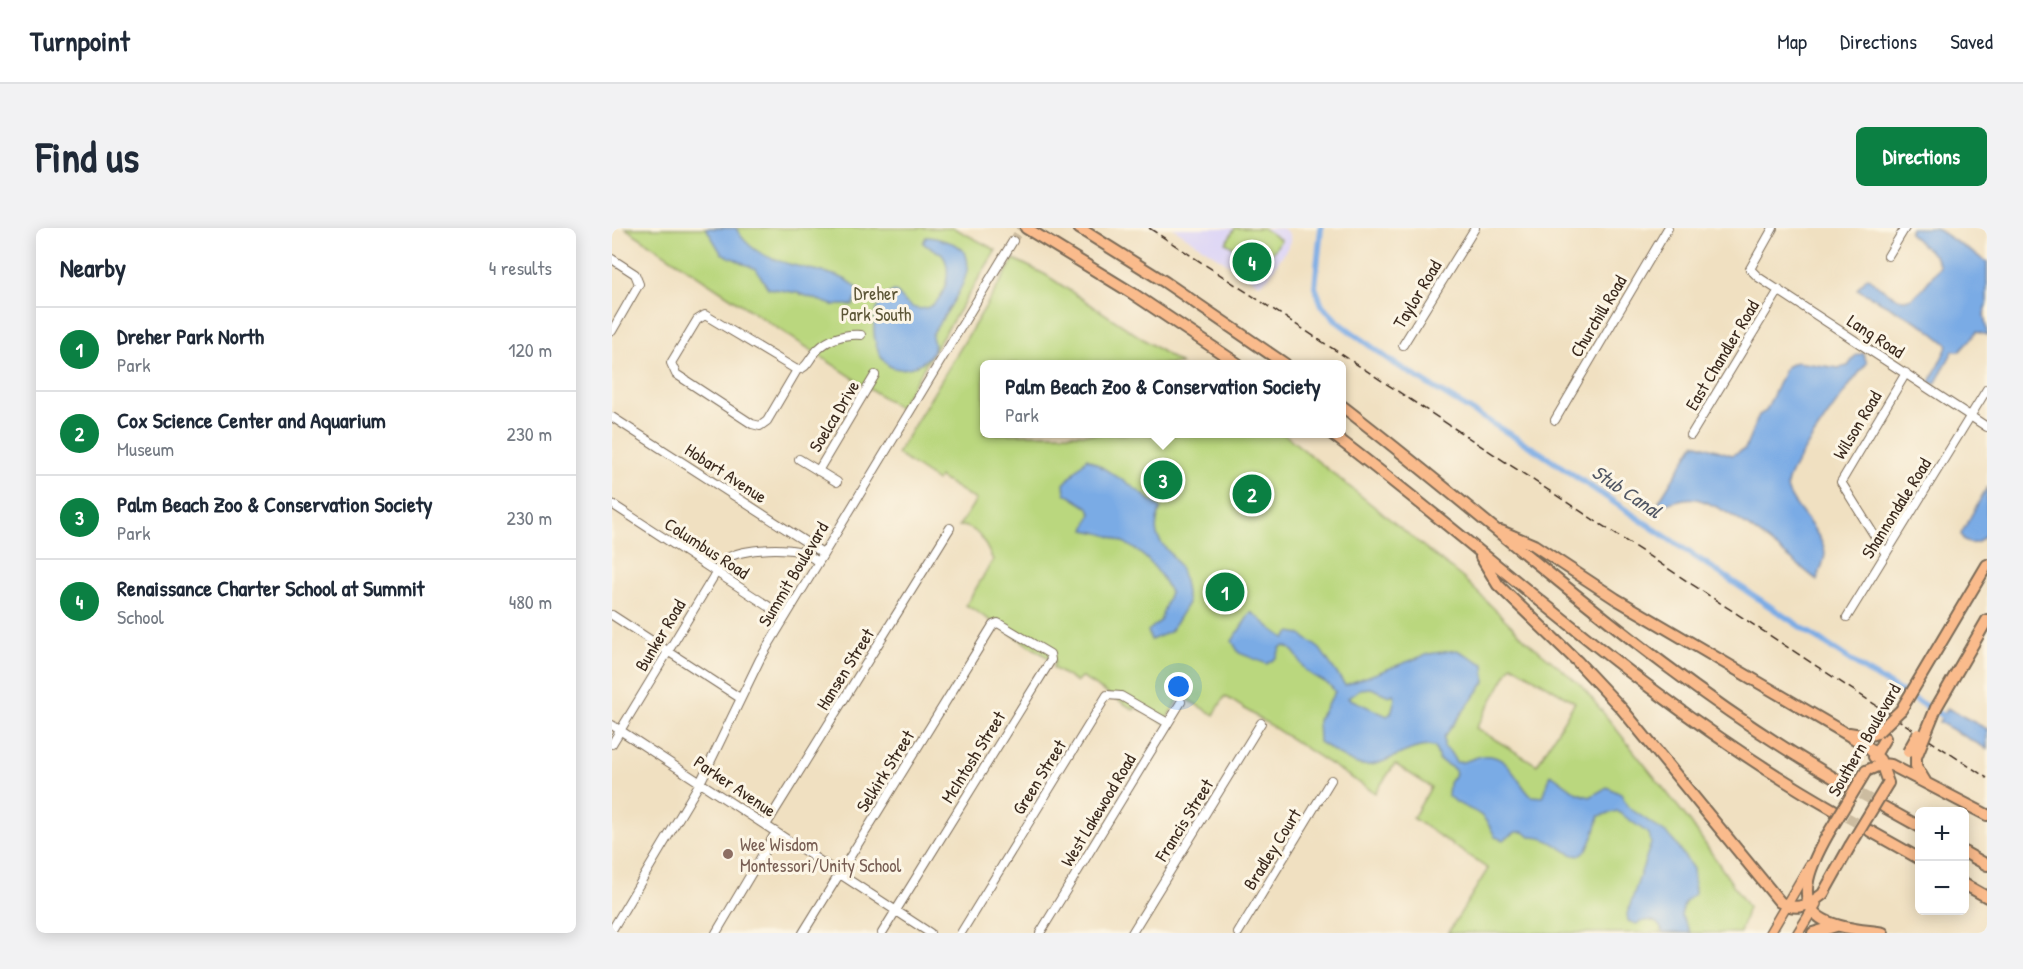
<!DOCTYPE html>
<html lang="en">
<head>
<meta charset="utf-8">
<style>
	:root { --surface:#fff; --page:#f2f2f3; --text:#1f2937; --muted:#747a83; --line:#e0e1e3; --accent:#0b8043 }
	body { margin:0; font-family:"Patrick Hand",sans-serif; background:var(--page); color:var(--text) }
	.controls { position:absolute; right:18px; bottom:18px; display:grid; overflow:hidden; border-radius:9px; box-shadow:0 3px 15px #0003 }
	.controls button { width:54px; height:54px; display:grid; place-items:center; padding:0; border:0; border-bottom:2px solid var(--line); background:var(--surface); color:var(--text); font:30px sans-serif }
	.you { position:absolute; left:567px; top:459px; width:21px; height:21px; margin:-15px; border:4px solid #fff; border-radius:50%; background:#1a73e8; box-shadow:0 0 0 9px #1a73e833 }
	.badge { display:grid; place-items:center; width:39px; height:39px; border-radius:50%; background:var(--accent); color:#fff; font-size:20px; font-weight:700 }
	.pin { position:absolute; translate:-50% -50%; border:3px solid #fff; box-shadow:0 2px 6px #0006 }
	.popup { position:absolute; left:368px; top:132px; width:366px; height:78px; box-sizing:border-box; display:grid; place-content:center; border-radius:9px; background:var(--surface); filter:drop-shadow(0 2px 4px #0005); font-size:20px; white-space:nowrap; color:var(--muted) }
	.popup b { font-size:22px; color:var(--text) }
	.popup::after { content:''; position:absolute; left:50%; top:100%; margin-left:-12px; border:12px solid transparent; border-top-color:var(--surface) }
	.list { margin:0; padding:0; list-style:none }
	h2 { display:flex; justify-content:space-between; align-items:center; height:78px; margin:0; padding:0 24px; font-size:26px }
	h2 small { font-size:20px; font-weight:400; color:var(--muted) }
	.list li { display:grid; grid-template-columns:39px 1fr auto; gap:18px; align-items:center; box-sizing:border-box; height:84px; padding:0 24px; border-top:2px solid var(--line) }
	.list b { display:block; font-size:22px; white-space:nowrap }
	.list p { margin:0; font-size:20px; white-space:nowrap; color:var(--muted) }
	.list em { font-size:20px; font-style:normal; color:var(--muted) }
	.map { position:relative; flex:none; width:1375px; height:705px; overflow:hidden; border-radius:9px }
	header { display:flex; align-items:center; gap:36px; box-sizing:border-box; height:84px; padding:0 30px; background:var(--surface); border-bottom:2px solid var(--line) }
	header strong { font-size:28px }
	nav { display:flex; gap:33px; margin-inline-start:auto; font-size:21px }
	.intro { display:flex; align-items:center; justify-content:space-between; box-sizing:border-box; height:144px; padding:0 36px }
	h1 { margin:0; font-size:42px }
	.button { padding:15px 27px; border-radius:9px; background:var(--accent); color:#fff; font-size:21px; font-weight:700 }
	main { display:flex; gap:36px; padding:0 36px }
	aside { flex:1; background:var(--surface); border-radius:9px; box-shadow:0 3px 15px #0003 }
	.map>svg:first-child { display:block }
	.built { fill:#ddd5f6 }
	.green { fill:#bad77e; stroke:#7a804e; stroke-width:1.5; fill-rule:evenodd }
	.water { fill:#7aabe5; stroke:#5a6a82; stroke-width:1.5; fill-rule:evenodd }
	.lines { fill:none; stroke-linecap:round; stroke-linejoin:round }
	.canal { stroke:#7aabe5; stroke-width:6 }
	.minor-tunnel { stroke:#ccbca0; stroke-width:8; stroke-dasharray:8 4; stroke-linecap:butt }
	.highway-tunnel { stroke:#ccbca0; stroke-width:10; stroke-dasharray:10 5; stroke-linecap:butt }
	.minor-casing { stroke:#7a6a57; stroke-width:10 }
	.major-casing { stroke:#7a6a57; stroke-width:12 }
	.highway-casing { stroke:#7a6a57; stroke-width:14 }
	.minor { stroke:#fff; stroke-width:8 }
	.major { stroke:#fabb8c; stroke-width:9 }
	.highway { stroke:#fabb8c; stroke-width:10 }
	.rail { stroke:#3b2a1e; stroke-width:1.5; stroke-dasharray:9 4.5; stroke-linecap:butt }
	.highway-bridge-casing { stroke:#7a6a57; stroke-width:14; stroke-linecap:butt }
	.highway-bridge { stroke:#fabb8c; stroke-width:10 }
	.education-dot { fill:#8d6e63; stroke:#fcf5e5; stroke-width:2 }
	.labels { text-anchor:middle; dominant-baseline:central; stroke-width:6; stroke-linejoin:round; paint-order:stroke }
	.park-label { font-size:18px; fill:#5b5536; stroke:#fcf5e5 }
	.street-label { font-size:18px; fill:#3b2a1e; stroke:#fcf5e5 }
	.education-label { font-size:18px; fill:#785e54; stroke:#fcf5e5; text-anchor:start }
	.water-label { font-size:20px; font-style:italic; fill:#515764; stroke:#fcf5e5 }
</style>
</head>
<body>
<header>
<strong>Turnpoint</strong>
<nav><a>Map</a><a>Directions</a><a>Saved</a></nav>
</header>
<div class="intro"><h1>Find us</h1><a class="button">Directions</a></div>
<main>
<aside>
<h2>Nearby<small>4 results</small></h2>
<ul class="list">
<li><span class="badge">1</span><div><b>Dreher Park North</b><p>Park</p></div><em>120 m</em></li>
<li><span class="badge">2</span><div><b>Cox Science Center and Aquarium</b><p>Museum</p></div><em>230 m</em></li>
<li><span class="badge">3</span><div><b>Palm Beach Zoo &amp; Conservation Society</b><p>Park</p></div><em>230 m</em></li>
<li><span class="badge">4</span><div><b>Renaissance Charter School at Summit</b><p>School</p></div><em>480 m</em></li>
</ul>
</aside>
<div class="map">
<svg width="1375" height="705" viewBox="0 0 1375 705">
	<rect width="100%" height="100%" fill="#fcf5e5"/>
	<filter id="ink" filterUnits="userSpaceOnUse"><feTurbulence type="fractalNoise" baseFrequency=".0167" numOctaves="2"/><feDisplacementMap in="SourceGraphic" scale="12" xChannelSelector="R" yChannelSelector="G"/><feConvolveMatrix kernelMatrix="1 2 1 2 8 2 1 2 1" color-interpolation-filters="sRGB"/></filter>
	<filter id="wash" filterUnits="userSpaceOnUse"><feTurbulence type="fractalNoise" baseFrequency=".008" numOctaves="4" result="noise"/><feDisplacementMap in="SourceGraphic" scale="24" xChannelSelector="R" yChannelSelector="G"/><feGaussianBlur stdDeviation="1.35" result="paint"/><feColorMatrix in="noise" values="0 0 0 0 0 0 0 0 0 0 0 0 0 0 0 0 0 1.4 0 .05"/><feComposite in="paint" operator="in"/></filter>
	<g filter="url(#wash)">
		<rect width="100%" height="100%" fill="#f0e0c1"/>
		<!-- built -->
		<path class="built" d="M561 0H671L677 6 679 14 656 50 647 56Z"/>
		<!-- green -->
		<path class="green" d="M13 0H342L384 22 287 180Z
			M623 0H651L669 12 651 39 614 15Z
			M402 31 434 47 569 136H372V206H672L852 351 915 413 970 458 1079 595 1136 679 1128 705H836L876 641 801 590 819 559 783 536 763 565 613 468 602 487 576 472 580 466 568 469 552 495 524 479 522 482 469 449 464 454 441 440 443 434 354 377 381 332C373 316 367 298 347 298L364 272 327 249 325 253 285 226ZM900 437 963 474 925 537 864 500Z"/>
		<!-- water -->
		<path class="water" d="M94 0H124C150 50 229 33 247 63L241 77H220L186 65 156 60 144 41 109 25Z
			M1299 0H1323L1375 34V77L1372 86 1375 107 1365 104 1348 123H1341L1323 156 1318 154 1336 117 1311 97 1245 61 1255 49C1296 81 1297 80 1328 38L1323 28 1297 5Z
			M314 9C323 9 331 12 340 15 380 30 332 86 321 105 318 111 323 113 322 118 320 136 286 149 274 135 257 117 256 73 282 63 290 67 292 77 303 80 329 87 343 45 331 28 326 21 317 21 311 15Z
			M1251 125 1255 135C1241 152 1174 241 1175 258 1176 275 1210 302 1213 325 1213 333 1207 345 1205 352 1174 328 1125 284 1088 272 1076 268 1063 273 1051 277L1047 273 1083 215 1120 227 1133 221 1147 187 1154 183 1174 139 1184 134 1227 140 1236 138 1243 128Z
			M475 230 517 256 549 280C536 313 552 313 567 338 573 347 573 364 576 375L558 404 539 412 536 403 548 393 558 364C541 328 512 308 473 302L479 285 477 280 453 265 452 256Z
			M1375 259V305C1368 315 1362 318 1352 313L1349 306Z
			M639 384C651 392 661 404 673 410L679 404 688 406 708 421 733 457 816 426 845 422 872 436 873 454 832 509V519L838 524 844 534C853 536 861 529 871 528 896 524 905 555 919 568L931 569 939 546 965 565 978 569 995 559 1009 566 1016 579 1055 606 1064 616 1081 641 1083 666 1073 674 1069 687 1079 705H1051C1046 691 1037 690 1024 696L1016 693 1015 686 1039 615 1037 606 1005 583 987 588C969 664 955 607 918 609L912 604H904L891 612 883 609C868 575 857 587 836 568L837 555 844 545 842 541 827 532 823 519C796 513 770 544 745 536 732 532 719 521 707 514L706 492 723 464C716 452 706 453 696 444 686 436 688 426 674 418L669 419 664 430 655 436 627 425 620 413ZM759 460 777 468 781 466 783 471 779 485 775 488 736 470 748 461Z
			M1335 480 1375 501V521L1327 494Z"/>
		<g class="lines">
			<!-- canal -->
			<path class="canal" d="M709 0 703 59 710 77 726 94 780 134 927 224 1259 446 1336 491"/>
		</g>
	</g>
	<g filter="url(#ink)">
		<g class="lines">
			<!-- minor-tunnel -->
			<path class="minor-tunnel" d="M401 13 409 0"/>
			<!-- highway-tunnel -->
			<path class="highway-tunnel" d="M1236 559 1272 579
				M1222 582 1256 601"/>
			<!-- minor casing -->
			<g class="minor-casing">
				<path id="minor" d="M1161 0 1138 41 1146 49 1375 199
					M1276 28 1293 0
					M0 31 23 46 27 56 0 103
					M791 117 863 0
					M185 142 93 87 85 92 59 135 64 146 140 196 148 198 155 193 185 142C195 140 196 133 202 126 214 111 231 106 249 107
					M0 189 211 325
					M943 192 1056 0
					M1079 207 1167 62
					M187 231 225 254
					M206 243 263 147
					M0 276 173 389
					M1274 326 1229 254 1294 145
					M0 387 128 470
					M1235 389 1375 161
					M0 497 318 705
					M0 516 111 333C126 320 170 319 190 324 196 326 201 330 206 334
					M154 597 338 300
					M0 702 89 553 148 431 401 13
					M104 705 164 604
					M191 705 381 397 386 395 438 426 439 432 270 705
					M349 705 495 467 509 468 556 495
					M428 705 569 474
					M520 705 649 495
					M626 705 719 552"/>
			</g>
			<!-- major casing -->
			<g class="major-casing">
				<path id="major" d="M1158 705 1198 637
					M1186 705 1204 676"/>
			</g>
			<!-- highway casing -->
			<g class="highway-casing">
				<path id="highway" d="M414 0 520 65 626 136
					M467 0 553 54 673 136
					M730 178C898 307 1051 454 1236 558
					M720 206C887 332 1038 478 1222 582
					M889 303 922 317 1004 371 1255 518 1268 532 1276 555
					M869 329 886 357 965 433 1010 481 1168 674C1185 684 1197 677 1211 666L1238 618
					M1324 480 1375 392
					M1289 482 1375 337
					M1237 505 1255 508 1265 505
					M1262 529 1273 510
					M1304 529V538L1313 553
					M1254 543 1270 536 1279 537 1375 587
					M1272 579 1308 599
					M1258 603 1308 631
					M1216 606C1203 629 1178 674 1212 692 1229 701 1253 702 1271 705
					M1352 624 1375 637
					M1352 656 1375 669
					M1201 705 1224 698"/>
			</g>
			<!-- minor -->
			<use href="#minor" class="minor"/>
			<!-- major -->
			<use href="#major" class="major"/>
			<!-- highway -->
			<use href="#highway" class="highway"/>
			<!-- rail -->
			<path class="rail" d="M537 0 1375 550"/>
			<!-- highway-bridge casing -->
			<g class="highway-bridge-casing">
				<path id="highway-bridge" d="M1265 505 1289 482
					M1296 524 1306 506
					M1304 529 1324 480
					M1216 606 1254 543
					M1238 618 1276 555"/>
			</g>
			<!-- highway-bridge -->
			<use href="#highway-bridge" class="highway-bridge"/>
		</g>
	</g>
	<!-- markers -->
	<circle class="education-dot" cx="116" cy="626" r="6"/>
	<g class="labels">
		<!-- park labels -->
		<g class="park-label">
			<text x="264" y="65">Dreher<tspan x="264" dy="21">Park South</tspan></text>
		</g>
		<!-- street labels -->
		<g class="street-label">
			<text transform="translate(805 66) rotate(-59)">Taylor Road</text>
			<text transform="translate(986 88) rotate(-59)">Churchill Road</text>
			<text transform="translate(1264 108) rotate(33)">Lang Road</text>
			<text transform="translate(1110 127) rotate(-59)">East Chandler Road</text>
			<text transform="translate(222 188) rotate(-59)">Soelca Drive</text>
			<text transform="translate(1245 197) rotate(-59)">Wilson Road</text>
			<text transform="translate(114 245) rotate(33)">Hobart Avenue</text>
			<text transform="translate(1284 280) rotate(-58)">Shannondale Road</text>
			<text transform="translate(95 320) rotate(33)">Columbus Road</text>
			<text transform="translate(181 346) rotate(-59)">Summit Boulevard</text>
			<text transform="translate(48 407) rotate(-59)">Bunker Road</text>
			<text transform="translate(233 441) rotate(-58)">Hansen Street</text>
			<text transform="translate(1252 512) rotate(-60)">Southern Boulevard</text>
			<text transform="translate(361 529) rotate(-58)">McIntosh Street</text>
			<text transform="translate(273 543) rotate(-58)">Selkirk Street</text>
			<text transform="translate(427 549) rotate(-58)">Green Street</text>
			<text transform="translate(123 558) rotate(34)">Parker Avenue</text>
			<text transform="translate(486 582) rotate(-59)">West Lakewood Road</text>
			<text transform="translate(572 592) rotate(-58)">Francis Street</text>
			<text transform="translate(660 621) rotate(-58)">Bradley Court</text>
		</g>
		<!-- education labels -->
		<g class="education-label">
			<text x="128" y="616">Wee Wisdom<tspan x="128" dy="21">Montessori/Unity School</tspan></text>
		</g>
		<!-- water labels -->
		<g class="water-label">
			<text transform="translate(1015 263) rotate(34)">Stub Canal</text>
		</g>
	</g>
</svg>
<div class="controls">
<button>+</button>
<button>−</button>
</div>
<div class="you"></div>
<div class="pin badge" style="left:613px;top:364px">1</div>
<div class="pin badge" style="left:640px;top:266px">2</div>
<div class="pin badge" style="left:551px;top:252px">3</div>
<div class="popup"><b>Palm Beach Zoo &amp; Conservation Society</b>Park</div>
<div class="pin badge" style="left:640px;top:34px">4</div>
</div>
</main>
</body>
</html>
